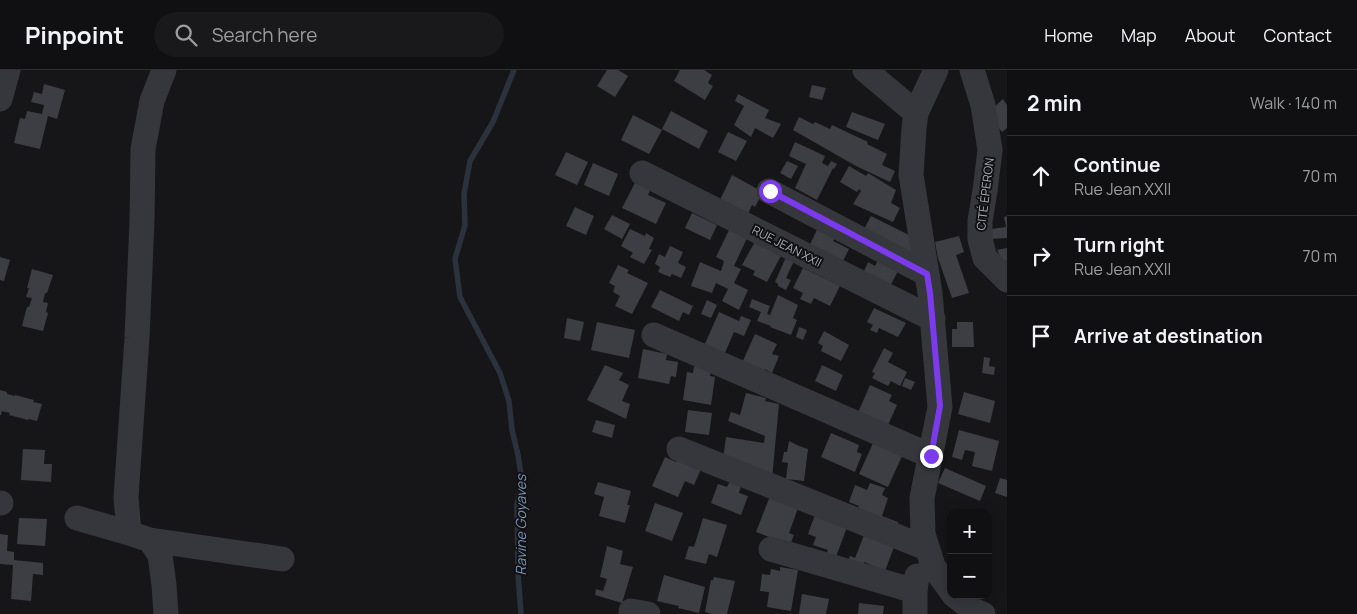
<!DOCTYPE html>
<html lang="en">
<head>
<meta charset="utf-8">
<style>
	:root { --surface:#101012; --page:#19191b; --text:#f1f3f6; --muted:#9c9d9f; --line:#303032 }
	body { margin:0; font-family:Manrope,sans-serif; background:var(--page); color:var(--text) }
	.controls { position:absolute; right:15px; bottom:15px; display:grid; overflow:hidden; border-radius:10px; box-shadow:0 2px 12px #0003 }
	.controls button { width:45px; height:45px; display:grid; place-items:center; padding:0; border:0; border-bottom:1px solid var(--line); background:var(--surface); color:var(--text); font:25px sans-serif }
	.stop { position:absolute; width:15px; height:15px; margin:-11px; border:4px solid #7c3aed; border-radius:50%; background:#fff }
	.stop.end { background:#7c3aed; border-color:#fff; box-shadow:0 1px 5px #0008 }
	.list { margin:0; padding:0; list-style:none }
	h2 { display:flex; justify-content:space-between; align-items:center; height:65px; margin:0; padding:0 20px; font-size:21px }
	h2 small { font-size:16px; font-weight:400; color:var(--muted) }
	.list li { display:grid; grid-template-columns:32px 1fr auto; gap:15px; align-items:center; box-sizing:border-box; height:80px; padding:0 20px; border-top:1px solid var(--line) }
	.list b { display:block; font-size:19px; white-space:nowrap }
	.list p { margin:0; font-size:16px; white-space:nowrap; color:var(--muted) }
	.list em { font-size:16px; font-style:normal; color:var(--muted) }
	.icon { flex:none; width:28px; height:28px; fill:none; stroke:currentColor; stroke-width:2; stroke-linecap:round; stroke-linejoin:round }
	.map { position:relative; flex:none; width:1007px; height:544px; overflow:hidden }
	header { display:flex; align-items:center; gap:30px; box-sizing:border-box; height:70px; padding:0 25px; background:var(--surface); border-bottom:1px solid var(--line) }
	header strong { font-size:24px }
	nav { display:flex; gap:28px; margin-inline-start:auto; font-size:18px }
	.search { width:350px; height:45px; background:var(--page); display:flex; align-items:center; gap:12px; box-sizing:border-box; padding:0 18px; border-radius:28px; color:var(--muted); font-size:19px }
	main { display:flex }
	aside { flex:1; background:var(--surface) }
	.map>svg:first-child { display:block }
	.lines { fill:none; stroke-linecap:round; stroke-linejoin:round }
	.stream { stroke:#2b323d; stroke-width:5.5 }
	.building { fill:#3d3e43 }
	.minor { stroke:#36373d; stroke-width:25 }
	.route { stroke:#7c3aed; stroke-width:6 }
	.labels { text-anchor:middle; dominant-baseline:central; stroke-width:4; stroke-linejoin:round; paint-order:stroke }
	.street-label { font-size:12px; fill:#a7aab9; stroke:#111113 }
	.water-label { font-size:14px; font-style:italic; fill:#7b92b6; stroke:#111113 }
</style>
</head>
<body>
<header>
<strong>Pinpoint</strong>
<div class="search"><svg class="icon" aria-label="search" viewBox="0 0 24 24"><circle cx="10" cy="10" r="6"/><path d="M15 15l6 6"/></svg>Search here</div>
<nav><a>Home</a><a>Map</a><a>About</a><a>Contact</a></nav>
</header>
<main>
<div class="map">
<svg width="1007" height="544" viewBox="0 0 1007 544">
	<rect width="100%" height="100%" fill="#161618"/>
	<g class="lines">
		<!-- stream -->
		<path class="stream" d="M514 0 493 52 470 91 464 124 465 155 455 189 460 227 500 303 509 331 512 360 518 385 522 411 517 435 518 503 521 544"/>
	</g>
	<!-- building -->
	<path class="building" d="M607 0H618L628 6 615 27 597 16Z
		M680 0H704L712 5 708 13 713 16 705 30 674 11Z
		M44 14 65 20 57 49 48 46 40 79 14 73 20 48 25 49 27 41 42 44 44 35 31 32 34 22 42 24Z
		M812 15 826 18 822 30 809 27Z
		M738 24 769 40 765 48 781 54 773 68 755 58 751 67 734 55 744 36 735 31Z
		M1003 29 1007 35V58L1002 62 995 53 992 39Z
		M671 41 708 61 699 79 662 59Z
		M852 42 885 54 878 70 846 57Z
		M633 45 662 60 649 84 621 70Z
		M799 47 813 54 815 52 830 59 832 55 868 72 867 74 887 84 882 95 895 101 890 112 856 96 793 60Z
		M728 62 747 71 736 91 718 82Z
		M795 72 825 86 822 93 828 96 831 91 837 94 834 99 833 98 817 130 795 118 806 94 789 86Z
		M566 82 588 92 577 115 555 105Z
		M787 91 798 96 791 109 780 103Z
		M593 93 618 104 609 126 584 115Z
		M849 96 866 106 868 103 896 120 891 133 900 138 893 152 853 134 861 121 859 119 857 122 840 112Z
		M732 105 763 122 755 137 752 135 748 144 720 130Z
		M637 109 652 116 648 125 666 133 656 154 622 138Z
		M575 137 594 146 586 165 566 156Z
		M692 143 717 155 710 170 685 158Z
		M612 145 630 154 622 169 604 159Z
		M871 146 913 167 915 176 908 190 861 165Z
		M1007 146V168L991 169V159L1006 157 1004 147Z
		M820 153 838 161 833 171 849 179 840 197 807 181Z
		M630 159 645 166 646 163 654 168 649 179 652 180 644 194 630 187 633 183 621 176Z
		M729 160 747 168 734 196 741 199 734 213 748 220 739 240 722 231 728 219 716 213 712 223 691 216 700 192 721 201 724 191 716 187Z
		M959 166 964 182 956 185 969 223 952 228 938 188 935 172Z
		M757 168 783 182 767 212 753 205 755 201 742 195Z
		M670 176 683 182 678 193 686 197 681 208 672 204 670 207 658 202 660 197 655 194 659 184 665 187Z
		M1007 178V191L1003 192 997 180Z
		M0 187 10 190 4 211 0 210Z
		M786 187 794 191 786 208 791 210 786 220 778 216V214L775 212Z
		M878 190 898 201 888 220 864 201 868 192 875 196Z
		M618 195 629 200 627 203 648 213 632 244 615 236 620 226 613 222 615 216 609 213Z
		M803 198 840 216 830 236 814 228 811 234 800 229 803 223 793 218Z
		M32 199 53 205 47 223H45L43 232 48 233 46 242 48 243 43 261 22 256 27 237H29L32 228 26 227 29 218H27Z
		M660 220 693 236 689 245 683 242 679 251 651 237Z
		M778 225 798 235 793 248 797 250 791 265 770 257 771 256 757 251 761 242 749 237 752 229 770 236 767 244 770 245Z
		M707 230 717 235 711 248 701 244Z
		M874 238 906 253 898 267 879 258 877 263 870 260 873 255 867 252Z
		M719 242 739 251 741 246 751 250 744 266 734 262 724 285 704 276Z
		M567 248 584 252 580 271 564 268Z
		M597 252 635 260 629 288 591 280Z
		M957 252H973L974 277H952V259H957Z
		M799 257 807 260 803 270 796 267Z
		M824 261 849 275 841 291 821 281 823 276 818 273Z
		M755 264 777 274 772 284 779 286 772 303 765 299 764 302 742 293Z
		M884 278 893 283 888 292 907 302 900 316 891 311 888 316 872 308 875 303 872 302Z
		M643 279 667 284 666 290 678 292 676 307 671 306 669 314 638 308Z
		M984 287 990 288 989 296 995 297 994 305 982 303Z
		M695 291 711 294 710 306 715 307 711 335 683 330 687 302 693 303Z
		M605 295 623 303 619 310 629 315 622 331 630 334 626 349 587 330Z
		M822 295 843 305 836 321 815 311Z
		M905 308 915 312 911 320 902 316Z
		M870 315 892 325 889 331 897 335 888 355 857 345Z
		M0 320 7 322V324L15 326V325L34 330 33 332 42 334 37 351 29 349 28 350 9 345 10 343 2 341 1 345H0Z
		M964 322 995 331 990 353 958 344Z
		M746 323 766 328 765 331 779 334 772 409 723 389 726 367 764 373 765 366 728 351 731 342 740 345Z
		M688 340 712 343 709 365 685 362Z
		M596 350 615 355 612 368 592 362Z
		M959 360 999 371 992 401 972 396 975 382 965 380 962 390 952 387Z
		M831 363 859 375 857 382 862 384 855 402 821 387Z
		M789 371 799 376 808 379 804 411 786 409 788 393 782 392 784 382H787Z
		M874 371 903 384 888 417 859 404Z
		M23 379 45 380 44 394H52L51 412 21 410Z
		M678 386 702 397 694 415 685 411 678 427 652 416 665 387 676 392Z
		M945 398 986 416 980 431 938 413Z
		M1000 408 1007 410V427L995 423Z
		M730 411 741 416 739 423 748 426 741 445 711 433 718 414 727 417Z
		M598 412 631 421 627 435H630L625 453 599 446 604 427 594 424Z
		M870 413 885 418 882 425 888 428 882 446 898 452 895 462 855 446 859 436 849 432 855 415 867 420Z
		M770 426 798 438 789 463 794 465 790 475 756 462Z
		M655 433 683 443 672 471 645 461Z
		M817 439 849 452 834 492 825 488 828 480 813 475 816 467 808 464Z
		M19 448 47 449 45 476 17 474Z
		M703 448 727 455 717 487 709 484 706 494 685 489 689 476 694 477Z
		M0 464 8 465 7 481 14 482V490L43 493V505L33 504 31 531 11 529 13 495 0 494Z
		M864 465 894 477 885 501 864 492 860 502 846 497 850 486 855 488Z
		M607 476 623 481 620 494 633 497 622 533 595 525 596 519 603 521 607 509 600 507Z
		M780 497 798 500 791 541 767 537 769 522 760 521 762 504 770 505 771 499 780 501Z
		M664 505 705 517 699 543 678 538 679 536 657 531Z
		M714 507 735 511 727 544H712L705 542 711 510H713Z
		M802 524 829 529 826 544H799Z
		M859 533 884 536 883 544H858Z"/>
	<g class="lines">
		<!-- minor -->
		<path class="minor" d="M164 0 152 31 143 79 142 151 137 268 126 427 129 463 150 470 160 485 164 515 166 544
			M865 0 916 43
			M936 0 916 43 914 58 911 105 930 223 940 337 922 428 923 464 933 496 951 521
			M972 0 983 35 990 80 985 121 980 151V169L985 188 1007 210
			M0 29 8 0
			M642 103 933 249
			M769 121 927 204
			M654 265 931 386
			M679 379 921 476
			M0 433H1
			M77 448 129 463
			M150 470 282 489
			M771 479 915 521
			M954 525 973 540 983 544
			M631 541 648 544
			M915 544V521L917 506"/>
	</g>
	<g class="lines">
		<!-- route -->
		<path class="route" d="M770 121 927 204 930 223 940 336 931 386"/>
	</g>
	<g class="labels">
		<!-- street labels -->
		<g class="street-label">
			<text transform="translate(985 124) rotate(-83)">CITÉ ÉPERON</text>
			<text transform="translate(787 176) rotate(27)">RUE JEAN XXII</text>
		</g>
		<!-- water labels -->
		<g class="water-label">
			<text transform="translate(520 455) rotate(-90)">Ravine Goyaves</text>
		</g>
	</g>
</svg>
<div class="controls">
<button>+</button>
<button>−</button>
</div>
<div class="stop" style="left:770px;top:121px"></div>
<div class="stop end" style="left:931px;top:386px"></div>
</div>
<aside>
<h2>2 min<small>Walk · 140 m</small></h2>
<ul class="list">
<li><svg class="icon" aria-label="ahead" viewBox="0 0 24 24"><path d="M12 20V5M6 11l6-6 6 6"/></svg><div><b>Continue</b><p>Rue Jean XXII</p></div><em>70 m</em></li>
<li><svg class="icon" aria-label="right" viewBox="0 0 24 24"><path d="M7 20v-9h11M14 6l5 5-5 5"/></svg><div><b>Turn right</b><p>Rue Jean XXII</p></div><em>70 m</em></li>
<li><svg class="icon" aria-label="arrive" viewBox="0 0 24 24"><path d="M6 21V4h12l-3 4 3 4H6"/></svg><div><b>Arrive at destination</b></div></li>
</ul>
</aside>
</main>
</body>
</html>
